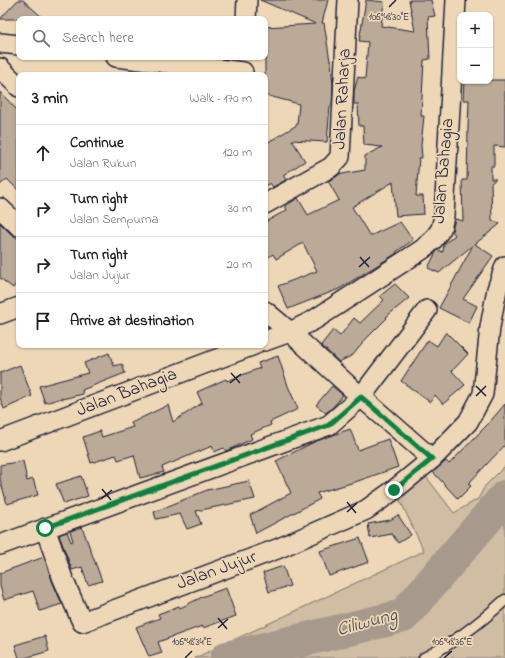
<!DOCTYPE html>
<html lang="en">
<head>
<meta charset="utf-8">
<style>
	:root { --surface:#fff; --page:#f2f2f2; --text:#202124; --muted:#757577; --line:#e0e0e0 }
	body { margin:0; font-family:"Indie Flower",sans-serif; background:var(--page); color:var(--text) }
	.controls { position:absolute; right:12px; top:12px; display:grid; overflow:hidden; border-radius:8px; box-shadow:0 1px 3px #0004 }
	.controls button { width:36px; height:36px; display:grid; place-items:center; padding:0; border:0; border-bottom:1px solid var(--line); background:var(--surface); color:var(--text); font:20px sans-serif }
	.stop { position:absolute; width:12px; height:12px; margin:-9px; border:3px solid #0b8043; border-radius:50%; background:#fff }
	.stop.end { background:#0b8043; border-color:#fff; box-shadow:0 1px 4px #0008 }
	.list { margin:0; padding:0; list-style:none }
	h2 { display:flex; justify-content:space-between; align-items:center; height:52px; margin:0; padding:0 16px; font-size:17px }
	h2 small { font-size:13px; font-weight:400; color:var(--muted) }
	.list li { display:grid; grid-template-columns:26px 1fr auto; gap:12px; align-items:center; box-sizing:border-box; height:56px; padding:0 16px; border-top:1px solid var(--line) }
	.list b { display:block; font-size:15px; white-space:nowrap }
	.list p { margin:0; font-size:13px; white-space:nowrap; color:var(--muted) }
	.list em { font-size:13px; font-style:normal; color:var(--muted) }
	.icon { flex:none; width:22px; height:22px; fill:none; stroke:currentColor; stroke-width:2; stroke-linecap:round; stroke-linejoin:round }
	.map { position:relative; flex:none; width:505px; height:658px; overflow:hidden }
	.search { position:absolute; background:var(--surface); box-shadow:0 1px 3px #0004; left:16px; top:16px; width:252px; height:44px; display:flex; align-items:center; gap:10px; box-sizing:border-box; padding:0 14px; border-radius:8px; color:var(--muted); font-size:15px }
	.panel { position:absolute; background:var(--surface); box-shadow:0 1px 3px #0004; left:16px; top:72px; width:252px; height:276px; border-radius:8px }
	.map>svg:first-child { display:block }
	.green { fill:#d0bda4; stroke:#797070 }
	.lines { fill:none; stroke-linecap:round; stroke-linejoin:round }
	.river { stroke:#a7998c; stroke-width:34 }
	.building { fill:#baaa97; stroke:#22223b }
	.lane-casing { stroke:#22223b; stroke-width:13 }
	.street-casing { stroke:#22223b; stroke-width:22 }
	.lane { stroke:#edd7b6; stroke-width:10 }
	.street { stroke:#edd7b6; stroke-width:19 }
	.route { stroke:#0b8043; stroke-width:5 }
	.ticks { fill:none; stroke:#22223b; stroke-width:1.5 }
	.labels { text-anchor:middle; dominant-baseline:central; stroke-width:3.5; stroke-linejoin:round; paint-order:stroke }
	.street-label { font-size:18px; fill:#22223b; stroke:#edd7b6 }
	.water-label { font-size:19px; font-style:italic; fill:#4a4653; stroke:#edd7b6 }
	.ticks-label { font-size:10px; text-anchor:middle; fill:#22223b; stroke:#edd7b6; stroke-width:3.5; stroke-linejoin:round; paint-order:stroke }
</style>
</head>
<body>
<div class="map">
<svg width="505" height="658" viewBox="0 0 505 658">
	<rect width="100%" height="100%" fill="#edd7b6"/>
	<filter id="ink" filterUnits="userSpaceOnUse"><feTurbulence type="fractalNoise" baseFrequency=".025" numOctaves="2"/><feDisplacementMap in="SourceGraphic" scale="8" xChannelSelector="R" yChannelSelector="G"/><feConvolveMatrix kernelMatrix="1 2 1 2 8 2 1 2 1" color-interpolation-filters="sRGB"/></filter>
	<g filter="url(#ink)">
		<!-- green -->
		<path class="green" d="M505 466V658H195L424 551 398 496 424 474 454 513 478 499 485 486Z"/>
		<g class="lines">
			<!-- river -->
			<path class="river" d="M227 658 403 616 505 497"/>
		</g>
		<!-- building -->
		<path class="building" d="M18 0H23L44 19H0Z
			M260 0H328L322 23H324L330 61H331L333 86 332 106H330L327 142 292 140 305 161 283 175 286 180 273 187 270 183 265 186V144L297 125 299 104 265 95V27L316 24Z
			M366 0 384 2 381 26 415 31 409 0H431L435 16 428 17 430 59 424 60 421 116H424L421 145 422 158H419L416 196H423L424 214 396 216 393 182 352 207 370 236 400 222 413 240 396 252 397 253 339 289 288 309 278 286 317 271 303 243 276 259 273 254 265 260V222L287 210 285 206 298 198 308 215 339 200 328 181 336 177 341 173 342 174 365 170V156L382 147 364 145 363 126H359L358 104H354V91L358 77 365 79 368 42 359 41Z
			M490 80H505V147L494 146V166H491V179H496L491 183 492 220 500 224 475 244 493 256 463 299 477 306 469 323 439 308 473 245 439 273 428 268 436 252 438 250 443 252 444 244 455 235 452 231 455 219 463 221 462 180H467L468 128 469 100H463L464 81H490Z
			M0 92 19 112V191L7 179 0 185Z
			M0 223 11 234 19 239V280L13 288 0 278Z
			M395 284 409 298 386 317 387 318 366 339 353 355 339 362 321 345 333 330 340 336 354 318 360 323 384 300 380 296Z
			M446 332 468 354 452 371 465 385 443 404 435 395 430 402 401 381 428 340 437 346Z
			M109 353 114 366 122 364 125 373 82 390 83 394 62 399V398L45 403 39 386 88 373 84 363Z
			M278 356 288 386 298 409 270 422 271 425 250 434 252 439 226 451 224 448 214 452 212 446 162 467 164 472 140 478 134 455 118 460 116 455 91 463 83 437 100 431 102 437 133 427 131 423 168 405 173 422 202 403 197 392 226 379 227 381 260 368 258 363Z
			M20 365 32 396 4 409 0 398V373Z
			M332 386 343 395 334 406 326 413 316 405Z
			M505 404V445L468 484 471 486 458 499 433 472 446 461 449 464 487 425Z
			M350 429 358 450 388 439 398 467 355 482 317 493 320 499 256 533 250 515 291 493 276 461 314 442Z
			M23 461 27 481 33 479 38 495 7 504 0 479V465Z
			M81 476 88 496 64 504 56 484Z
			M249 481 255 499 196 511 201 524 187 529 180 514 156 519 154 512 207 490Z
			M398 515 411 535 398 543 392 534 370 538 368 524 390 520Z
			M82 527 102 581 88 585 82 567 72 570 59 535 67 532 71 542 73 541 70 531Z
			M360 538 369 562 329 576 320 551Z
			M44 557 53 583 62 604 40 611 33 591 4 600 0 586V573Z
			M283 566 290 586 269 592 263 573Z
			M226 588 236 616 203 628 202 626 158 642 162 653 149 657 136 627 160 618 158 614 179 606 180 608 204 596Z
			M45 636 49 651 25 658H19L15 645Z"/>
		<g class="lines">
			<!-- lane casing -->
			<g class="lane-casing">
				<path id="lane" d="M424 658C454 643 481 622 505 600"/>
			</g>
			<!-- street casing -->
			<g class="street-casing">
				<path id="street" d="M246 19 247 0
					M0 43 19 45
					M116 57 243 72
					M0 68 19 87
					M265 204 331 167 340 157 348 0
					M0 208 19 226
					M265 311 290 332 361 397 432 459
					M0 314 19 307
					M265 341 290 332 314 320 423 249 433 240 441 229 444 216 456 0
					M0 441 254 345
					M45 528 63 579 82 622 277 549 366 510 394 490 432 459 468 422 483 394 490 327 497 289 505 266
					M0 545 329 425 361 397 427 310"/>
			</g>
			<!-- lane -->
			<use href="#lane" class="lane"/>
			<!-- street -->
			<use href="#street" class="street"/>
		</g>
	</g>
	<g class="lines" filter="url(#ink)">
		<!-- route -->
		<path class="route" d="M45 528 329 425 361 397 432 459 394 490"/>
	</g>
	<!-- ticks -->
	<path class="ticks" d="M389 7 396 0M360 257 369 267M359 267 370 257M231 373 240 383M230 383 241 374M476 386 486 396M476 396 486 386M102 489 111 500M101 499 112 490M347 502 356 513M347 512 357 503M218 618 227 629M218 628 228 619M185 658 192 651M444 658 452 651"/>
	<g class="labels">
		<!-- street labels -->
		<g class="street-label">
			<text transform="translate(343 99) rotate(-87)">Jalan Raharja</text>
			<text transform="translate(444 171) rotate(-85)">Jalan Bahagia</text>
			<text transform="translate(127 393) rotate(-21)">Jalan Bahagia</text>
			<text transform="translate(217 571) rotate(-20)">Jalan Jujur</text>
		</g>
		<!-- water labels -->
		<g class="water-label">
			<text transform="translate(367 623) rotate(-15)">Ciliwung</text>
		</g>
	</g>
	<g class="ticks-label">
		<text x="389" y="20">106°48'30"E</text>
		<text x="192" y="645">106°48'34"E</text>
		<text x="452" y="645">106°48'36"E</text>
	</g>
</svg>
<div class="controls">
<button>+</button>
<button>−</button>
</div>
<div class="stop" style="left:45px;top:528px"></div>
<div class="stop end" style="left:394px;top:490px"></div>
<div class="search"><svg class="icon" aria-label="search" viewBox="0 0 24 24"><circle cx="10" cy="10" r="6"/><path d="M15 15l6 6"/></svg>Search here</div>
<section class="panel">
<h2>3 min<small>Walk · 170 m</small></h2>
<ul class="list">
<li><svg class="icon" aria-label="ahead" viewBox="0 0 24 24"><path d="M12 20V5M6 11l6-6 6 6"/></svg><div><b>Continue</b><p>Jalan Rukun</p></div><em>120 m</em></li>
<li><svg class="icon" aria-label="right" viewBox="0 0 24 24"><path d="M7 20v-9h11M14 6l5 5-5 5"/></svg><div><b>Turn right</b><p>Jalan Sempurna</p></div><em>30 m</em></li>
<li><svg class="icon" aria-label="right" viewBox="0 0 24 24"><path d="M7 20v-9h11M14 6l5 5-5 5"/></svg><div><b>Turn right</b><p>Jalan Jujur</p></div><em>20 m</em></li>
<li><svg class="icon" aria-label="arrive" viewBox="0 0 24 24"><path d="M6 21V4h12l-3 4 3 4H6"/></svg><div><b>Arrive at destination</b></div></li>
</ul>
</section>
</div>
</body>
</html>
